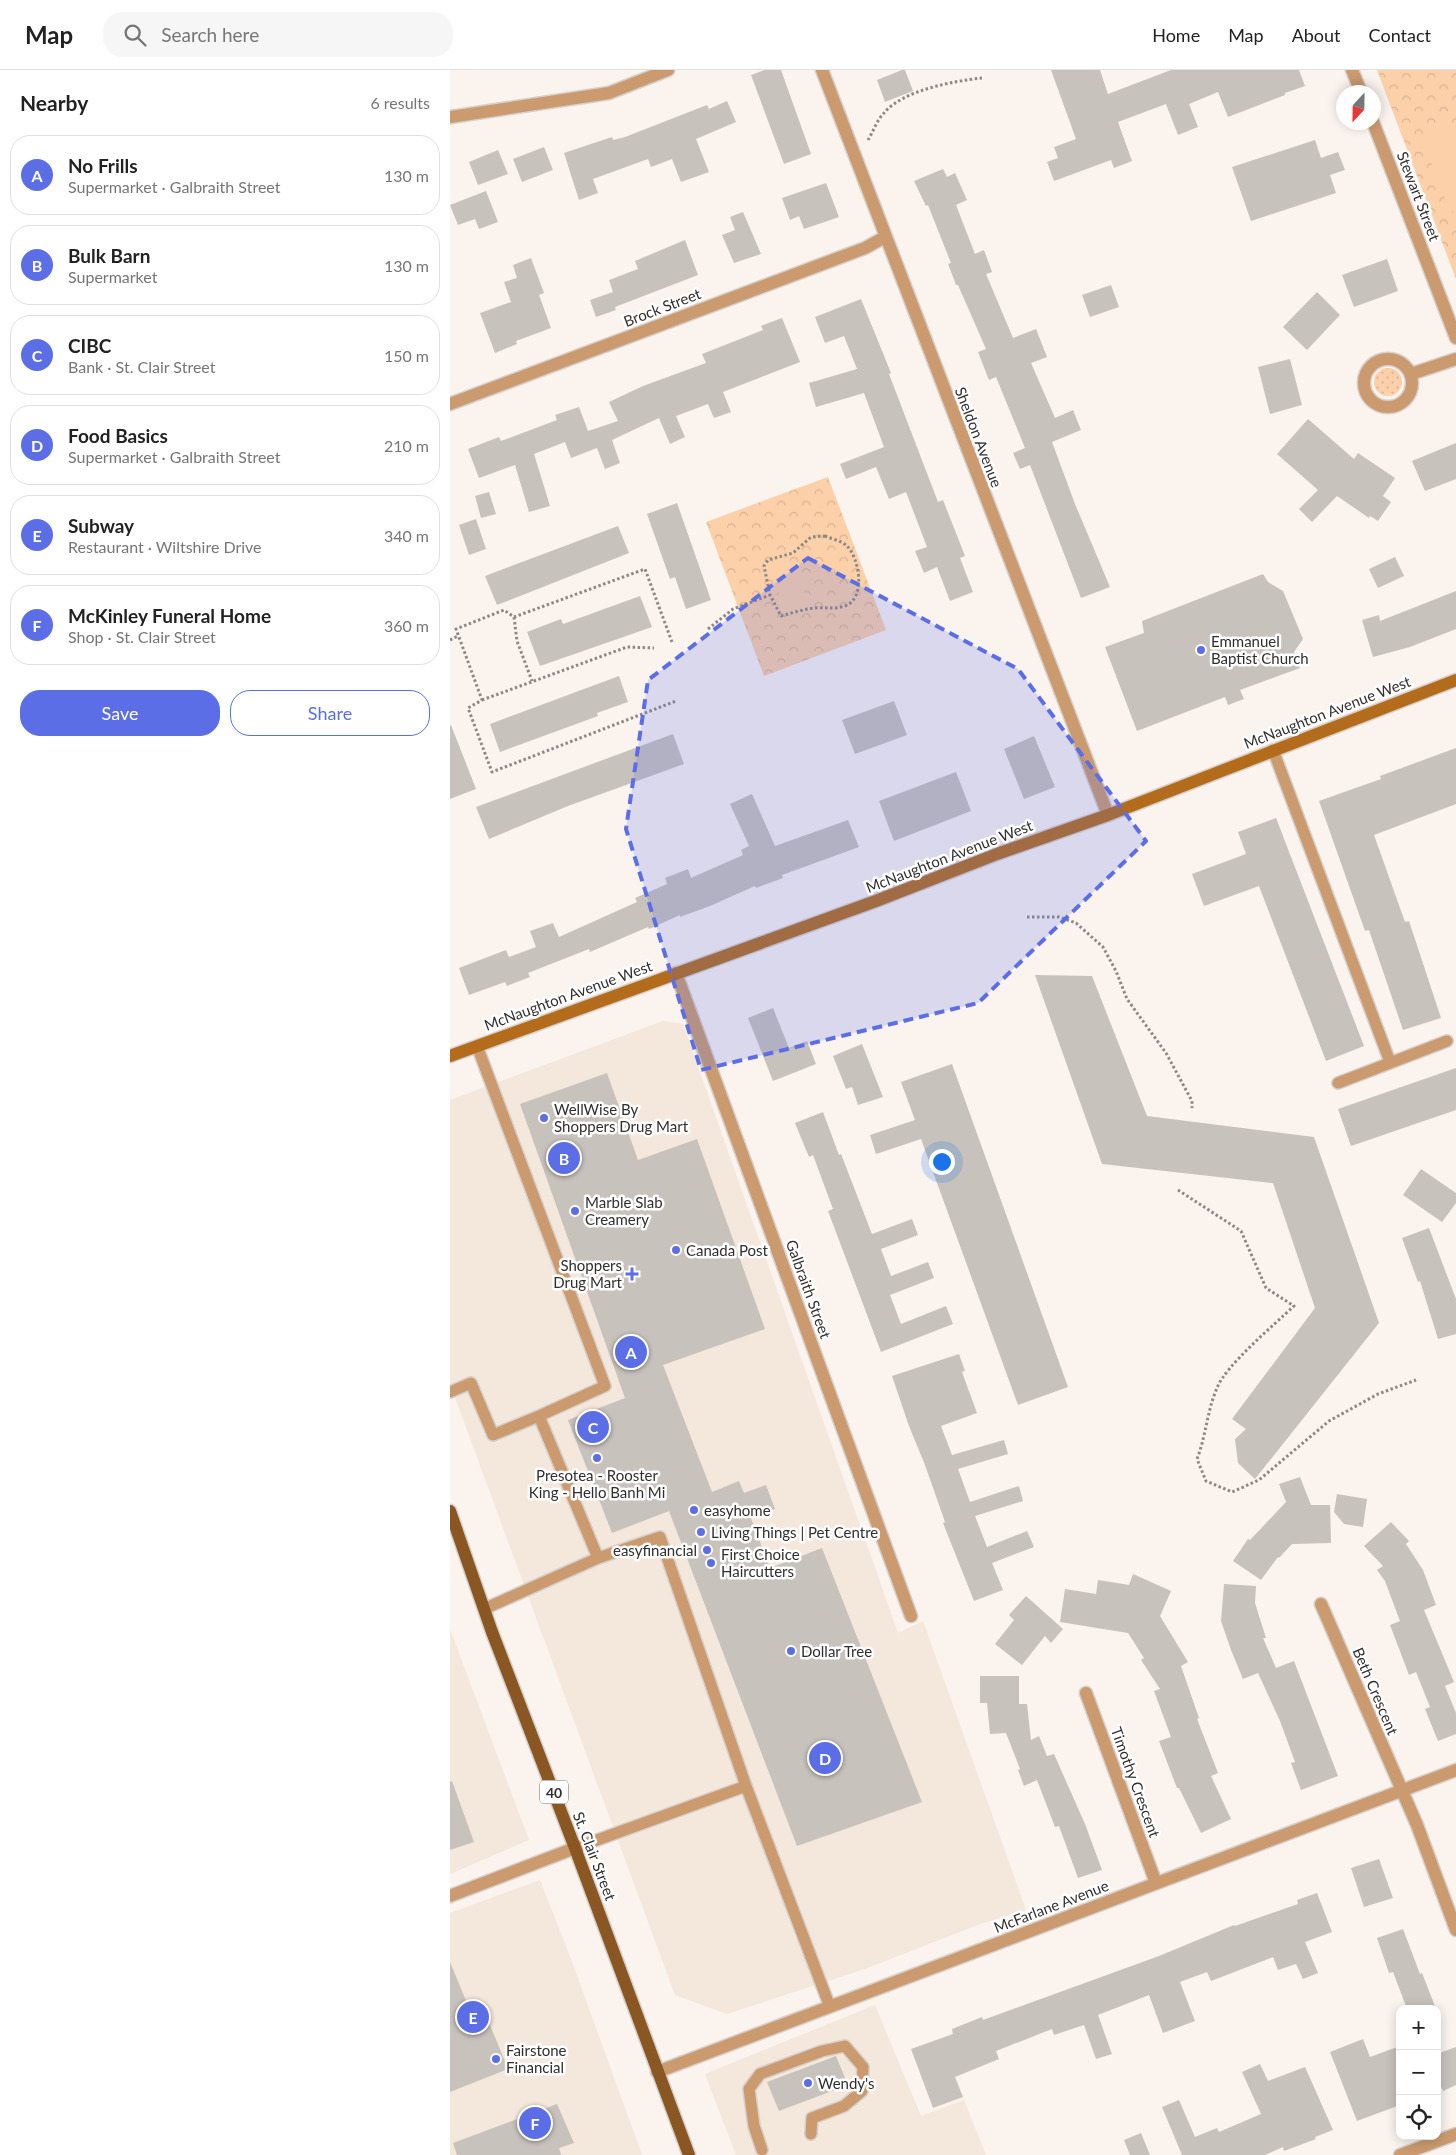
<!DOCTYPE html>
<html lang="en">
<head>
<meta charset="utf-8">
<style>
	:root { --surface:#fff; --page:#f6f6f6; --text:#222; --muted:#767676; --line:#e0e0e0; --accent:#5c6ee5 }
	body { margin:0; font-family:Lato,sans-serif; background:var(--page); color:var(--text) }
	.controls { position:absolute; right:15px; bottom:15px; display:grid; overflow:hidden; border-radius:10px; box-shadow:0 2px 12px #0003 }
	.controls button { width:45px; height:45px; display:grid; place-items:center; padding:0; border:0; border-bottom:1px solid var(--line); background:var(--surface); color:var(--text); font:25px sans-serif }
	.compass { position:absolute; left:886px; top:15px; width:45px; height:45px; border-radius:50%; background:var(--surface); box-shadow:0 2px 12px #0003; rotate:202deg }
	.you { position:absolute; left:491px; top:1091px; width:18px; height:18px; margin:-12px; border:4px solid #fff; border-radius:50%; background:#1a73e8; box-shadow:0 0 0 8px #1a73e833 }
	.badge { display:grid; place-items:center; width:32px; height:32px; border-radius:50%; background:var(--accent); color:#fff; font-size:16px; font-weight:700 }
	.pin { position:absolute; translate:-50% -50%; border:2px solid #fff; box-shadow:0 1px 5px #0006 }
	.list { margin:0; padding:0; list-style:none }
	h2 { display:flex; justify-content:space-between; align-items:center; height:65px; margin:0; padding:0 20px; font-size:21px }
	h2 small { font-size:16px; font-weight:400; color:var(--muted) }
	.list li { display:grid; grid-template-columns:32px 1fr auto; gap:15px; align-items:center; box-sizing:border-box; height:80px; margin:0 10px 10px; padding:0 10px; border:1px solid var(--line); border-radius:20px }
	.list b { display:block; font-size:19px; white-space:nowrap }
	.list p { margin:0; font-size:16px; white-space:nowrap; color:var(--muted) }
	.list em { font-size:16px; font-style:normal; color:var(--muted) }
	.actions { display:flex; gap:10px; padding:15px 20px }
	.actions a { flex:1; padding:11px 0; border:1px solid var(--accent); border-radius:20px; text-align:center; font-size:18px; color:var(--accent) }
	.actions .main { background:var(--accent); color:#fff }
	.icon { flex:none; width:28px; height:28px; fill:none; stroke:currentColor; stroke-width:2; stroke-linecap:round; stroke-linejoin:round }
	.map { position:relative; flex:none; width:1006px; height:2085px; overflow:hidden }
	header { display:flex; align-items:center; gap:30px; box-sizing:border-box; height:70px; padding:0 25px; background:var(--surface); border-bottom:1px solid var(--line) }
	header strong { font-size:24px }
	nav { display:flex; gap:28px; margin-inline-start:auto; font-size:18px }
	.search { width:350px; height:45px; background:var(--page); display:flex; align-items:center; gap:12px; box-sizing:border-box; padding:0 18px; border-radius:20px; color:var(--muted); font-size:19px }
	main { display:flex }
	aside { flex:1; background:var(--surface) }
	.map>svg:first-child { display:block }
	.built { fill:#f4e7dc }
	.grass { fill:url(#grass-dots) }
	.forest { fill:url(#forest-crowns) }
	.pitch { fill:#fcd0a9 }
	.building { fill:#c8c2bc }
	.lines { fill:none; stroke-linecap:round; stroke-linejoin:round }
	.lane-casing { stroke:#d6d0cb; stroke-width:14 }
	.street-casing { stroke:#d6d0cb; stroke-width:15 }
	.secondary-casing { stroke:#d6d0cb; stroke-width:15 }
	.primary-casing { stroke:#d6d0cb; stroke-width:15 }
	.path { stroke:#8c8885; stroke-width:3; stroke-dasharray:2.5 2.5; stroke-linecap:butt }
	.lane { stroke:#cb9a6e; stroke-width:11 }
	.street { stroke:#cb9a6e; stroke-width:12 }
	.secondary { stroke:#b36c1c; stroke-width:12 }
	.primary { stroke:#8a5723; stroke-width:12 }
	.marked { fill:#5c6ee5; fill-opacity:0.2; stroke:#5c6ee5; stroke-width:4; stroke-dasharray:10 6; stroke-linejoin:round }
	.poi-dot { fill:#5c6ee5; stroke:#fff; stroke-width:2 }
	.labels { text-anchor:middle; dominant-baseline:central; stroke-width:5; stroke-linejoin:round; paint-order:stroke }
	.shield { fill:#fff; stroke:#6f6d6c; stroke-width:1 }
	.shield-label { font-size:14px; font-weight:bold; fill:#312f2d }
	.street-label { font-size:15px; fill:#312f2d; stroke:#fff }
	.poi-label { font-size:15px; fill:#312f2d; stroke:#fff; text-anchor:start }
</style>
</head>
<body>
<header>
<strong>Map</strong>
<div class="search"><svg class="icon" aria-label="search" viewBox="0 0 24 24"><circle cx="10" cy="10" r="6"/><path d="M15 15l6 6"/></svg>Search here</div>
<nav><a>Home</a><a>Map</a><a>About</a><a>Contact</a></nav>
</header>
<main>
<aside>
<h2>Nearby<small>6 results</small></h2>
<ul class="list">
<li><span class="badge">A</span><div><b>No Frills</b><p>Supermarket · Galbraith Street</p></div><em>130 m</em></li>
<li><span class="badge">B</span><div><b>Bulk Barn</b><p>Supermarket</p></div><em>130 m</em></li>
<li><span class="badge">C</span><div><b>CIBC</b><p>Bank · St. Clair Street</p></div><em>150 m</em></li>
<li><span class="badge">D</span><div><b>Food Basics</b><p>Supermarket · Galbraith Street</p></div><em>210 m</em></li>
<li><span class="badge">E</span><div><b>Subway</b><p>Restaurant · Wiltshire Drive</p></div><em>340 m</em></li>
<li><span class="badge">F</span><div><b>McKinley Funeral Home</b><p>Shop · St. Clair Street</p></div><em>360 m</em></li>
</ul>
<div class="actions"><a class="main">Save</a><a>Share</a></div>
</aside>
<div class="map">
<svg width="1006" height="2085" viewBox="0 0 1006 2085">
	<defs>
		<pattern id="grass-dots" width="8" height="8" patternUnits="userSpaceOnUse" patternTransform="scale(1.25)"><rect width="8" height="8" fill="#fcd0a9"/><path d="M2 2h.1M6 6h.1" fill="none" stroke="#d8b392" stroke-width="1.8" stroke-linecap="round"/></pattern>
		<pattern id="forest-crowns" width="20" height="18" patternUnits="userSpaceOnUse" patternTransform="scale(1.25)"><rect width="20" height="18" fill="#fcd0a9"/><path d="M2 6a3 3 0 1 1 6 0M12 15a3 3 0 1 1 6 0" fill="none" stroke="#d8b392"/></pattern>
	</defs>
	<rect width="100%" height="100%" fill="#faf3ee"/>
	<!-- built -->
	<path class="built" d="M213 951 233 954 448 1563 473 1551 576 1840 530 1854 415 1899 277 1944 225 1925 0 1314V1030Z
		M0 1559 79 1770 0 1804Z
		M90 1810 121 1889 192 2085H0V1843Z
		M425 1935 471 2046 514 2030 536 2085H286L255 2004Z"/>
	<!-- grass -->
	<path class="grass" d="M924 312a14 14 0 1 1 28 0a14 14 0 1 1-28 0Z"/>
	<!-- forest -->
	<path class="forest" d="M927 0H1006V209Z
		M378 407 436 560 314 606 256 452Z"/>
	<!-- pitch -->
	<path class="pitch" d="M1006 53V146C988 123 981 92 974 64Z
		M345 489 358 534 334 541 321 496Z"/>
	<!-- building -->
	<path class="building" d="M315 0H331L361 84 334 94 301 5Z
		M452 0H455L463 21 435 32 427 10Z
		M601 0H650L658 24 721 0H849L855 16 835 23V25L778 47 768 22 739 34 748 57 728 65 716 34 668 52 682 91 664 98 661 90 604 111 597 92 608 88 604 77 626 69Z
		M277 31 286 52 246 69 259 102 231 112 222 89 201 97 198 89 143 109 148 123 129 130 114 83 162 67 163 70 175 67 257 35 259 39Z
		M865 70 871 88 888 82 895 100 880 105 886 123 801 151 782 97Z
		M94 77 103 100 72 112 63 89Z
		M48 80 58 104 28 115 19 92Z
		M493 99 497 107 505 103 517 130 506 135 525 184 534 180 542 202 536 204 563 268 586 259 597 287 581 293 605 348 623 340 631 360 602 372 625 434 660 517 631 528 580 395 570 399 563 383 575 378 546 307 539 310 528 282 536 279 508 215H506L498 194 501 193 478 135 476 136 464 111Z
		M376 113 389 147 354 159 349 146 340 150 332 128Z
		M36 121 48 152 29 159 25 149 8 155 0 135Z
		M293 142 311 184 284 193 272 165 285 160 280 147Z
		M235 170 248 205 165 237 166 240 146 247 140 230 163 222 159 210 188 199 185 191Z
		M81 188 94 223 89 225 101 258 66 271 67 274 45 283 30 243 61 232 54 212 67 208 63 195Z
		M937 189 948 221 904 237 892 205Z
		M661 215 669 237 640 247 632 225Z
		M867 222 890 245 857 280 833 257Z
		M411 229 441 303 439 304 488 432 493 430 515 486 510 488 523 522 500 531 487 497 474 503 465 481 477 477 456 422 439 429 426 397 396 409 390 394 434 377 414 323 366 337 359 313 407 299 394 266 375 273 365 247Z
		M332 248 350 292 273 322 281 342 264 348 258 334 226 346 235 367 220 374 209 348 162 370 170 393 155 399 147 378 121 388 115 372 84 384 100 436 79 442 65 395 29 408 18 379 49 367 51 371 107 350 105 345 129 337 138 361 168 351 159 332 193 316 256 293 252 284 313 260 311 256Z
		M840 289 852 335 820 344 808 297Z
		M858 349 904 389 908 383 945 408 933 426 941 432 928 451 920 446 919 448 887 426 862 452 849 439 868 420 827 384Z
		M1006 373V409L975 421 962 391Z
		M39 422 46 444 31 448 25 426Z
		M227 433 261 530 236 539 225 507 220 509 197 444Z
		M26 449 36 479 19 485 9 455Z
		M168 456 179 483 47 535 35 506Z
		M945 487 954 506 928 518 919 499Z
		M813 504 818 512 833 521 853 569 844 582 850 598 790 620 794 629 778 635 775 627 687 661 655 577 694 563 692 551Z
		M1006 521V559L960 577 923 587 912 550 929 545 930 551Z
		M190 526 202 557 90 596 77 562 111 549 113 554Z
		M169 606 178 632 147 643 148 646 50 682 40 654Z
		M444 631 457 665 405 684 392 650Z
		M1 655 26 719 0 729V656Z
		M223 664 234 694 118 736 39 769 26 737Z
		M584 666 605 717 574 729 554 679Z
		M1006 678V734L924 765 955 852 959 851 991 948 953 960 919 860 915 861 869 731 931 709 930 706Z
		M506 702 521 741 444 771 429 731Z
		M302 724 325 776 398 750 409 777 332 805 333 808 306 818 305 816 260 836 230 847V845L199 859 198 857 140 882 139 879 78 903 80 907 57 916 55 912 19 925 9 898 56 880 59 887 86 877 80 861 103 853 109 867 187 832 185 828 217 814 215 808 238 799 241 808 293 785 291 780 299 776 280 734Z
		M826 748 914 976 876 991 809 816 754 836 742 804 796 784 788 762Z
		M585 905 642 906 697 1046 864 1067 929 1253 805 1409 788 1393 785 1369 796 1359 782 1349 865 1238 823 1113 652 1094Z
		M323 938 339 978 357 971 366 994 323 1011 298 948Z
		M412 974 433 1027 408 1035 402 1017 396 1019 383 986Z
		M502 994 618 1317 568 1335 471 1069 426 1084 420 1065 465 1050 451 1012Z
		M1006 998V1040L901 1076 888 1039Z
		M157 1003 188 1090 247 1069 315 1259 213 1295 262 1422 289 1411 294 1423 316 1415 325 1439 301 1448 320 1498 372 1478 472 1732 347 1776 219 1441 162 1463 118 1350 175 1328 70 1034Z
		M373 1042 389 1085 391 1084 422 1164 462 1149 468 1165 431 1179 441 1206 478 1192 484 1208 440 1225 451 1254 496 1236 503 1254 431 1282 378 1141 383 1139 363 1085 359 1087 345 1053Z
		M971 1099 1006 1123V1133L992 1152 953 1125Z
		M979 1158 1006 1229V1264L988 1269 970 1211 968 1212 952 1168Z
		M509 1284 515 1301 512 1302 527 1343 491 1356 502 1385 554 1370 558 1384 508 1399 520 1432 569 1416 573 1431 525 1446 537 1477 577 1461 584 1477 542 1493 553 1520 524 1531 493 1453 495 1452 475 1395 459 1356 442 1306Z
		M850 1407 861 1435H880L881 1473 842 1474 829 1488 828 1487 811 1510 783 1491 798 1469 800 1470 836 1432 829 1414Z
		M887 1424 917 1429 913 1457 894 1454 884 1442Z
		M941 1452 959 1471 956 1474 973 1500 986 1535 974 1540 1004 1612 995 1616 1006 1643V1664L988 1671 975 1639 980 1637 966 1602 959 1605 940 1555 950 1551 935 1511 927 1500 933 1496 914 1476Z
		M683 1504 721 1521 710 1546 738 1592 731 1596 749 1648 747 1649 768 1703 761 1706 781 1749 751 1763 729 1718H727L709 1671 721 1667 704 1621 710 1619 691 1590 694 1588 678 1563 610 1552 615 1519 646 1524 648 1510 679 1515Z
		M774 1514 806 1516 805 1533 816 1568H813L826 1598 844 1591 888 1706 851 1720 841 1693 845 1692 830 1651 808 1603 793 1609 781 1580 771 1551Z
		M576 1526 613 1559 601 1573 595 1566 572 1595 545 1574 564 1550 559 1545Z
		M530 1606H569V1634H577L581 1670 589 1666 597 1686 604 1684 635 1754 652 1800 628 1808 609 1756 605 1757 587 1710 574 1716 568 1700 570 1699 556 1663 540 1664 537 1633H530Z
		M2 1711 24 1772 0 1780V1712Z
		M929 1789 943 1828 914 1837 901 1798Z
		M867 1823 882 1862 855 1872 868 1903 853 1909 846 1894 828 1900 823 1887 761 1911 757 1902 730 1912 745 1951 713 1963 699 1925 648 1945 662 1984 646 1989 634 1955 604 1965 602 1959 546 1981 549 1989 505 2007 513 2027 483 2038 461 1979 503 1964 502 1959 532 1947 533 1950 709 1886 784 1855 785 1856 848 1834 847 1830Z
		M953 1859 970 1904 972 1903 986 1939H957L943 1902 939 1903 927 1868Z
		M0 1892 19 1938 31 1933 58 1999 0 2022Z
		M913 1969 920 1987 950 1976V2035L907 2051 880 1982Z
		M1006 1977V2015L993 2021 987 2007V1984Z
		M386 1986 398 2015 329 2041 317 2012Z
		M810 1994 818 2011 855 1997 883 2060 865 2067 866 2069 834 2081 833 2077 815 2085H732L712 2037 729 2030 745 2067 767 2058 769 2062 811 2044 792 2002Z
		M107 2034 124 2073 109 2078 111 2085H7L3 2073Z
		M691 2063 700 2085H680L674 2070Z"/>
	<g class="lines">
		<!-- lane casing -->
		<g class="lane-casing">
			<path id="lane" d="M823 680 940 992
				M27 976 155 1316 89 1346 148 1488
				M888 1013 997 971
				M0 1322 21 1313 43 1365 89 1346
				M34 1539 148 1488 210 1467 296 1716 380 1937
				M125 1778 296 1716
				M312 2080 304 2056 299 2019 310 2004 372 1981 395 1976 413 1997 412 2021 394 2036 362 2048 361 2064"/>
		</g>
		<!-- street casing -->
		<g class="street-casing">
			<path id="street" d="M372 0 658 745
				M902 0 911 22
				M0 47 159 23 218 0
				M923 52 1006 268
				M914 313a24 24 0 1 1 48 0a24 24 0 1 1-48 0Z
				M961 304 1006 289
				M0 334 415 178 435 167
				M226 903 461 1546
				M871 1534 967 1755 1006 1860
				M636 1623 706 1813
				M0 1826 125 1778
				M207 2002 1006 1700
				M950 2085 1006 2064"/>
		</g>
		<!-- secondary casing -->
		<g class="secondary-casing">
			<path id="secondary" d="M0 986 426 831 547 784 658 745 1006 610"/>
		</g>
		<!-- primary casing -->
		<g class="primary-casing">
			<path id="primary" d="M0 1441 42 1562 125 1778 239 2085"/>
		</g>
		<!-- path -->
		<path class="path" d="M418 70C423 62 427 50 434 43 453 20 504 11 532 8
			M375 466C382 469 392 471 397 476 409 488 416 526 397 535 387 540 376 537 365 538 354 539 342 543 331 546L320 525 314 496 318 490 343 483 361 467Z
			M64 547 67 571 82 611
			M258 559 283 539 320 525
			M0 570 8 566
			M222 572 195 499 64 547 54 540 6 559 32 630 18 638 42 702 226 631
			M32 630 177 577 204 578
			M577 847H609L626 853 653 877 666 901 677 929 716 983 742 1031V1038
			M728 1120 791 1161 816 1218 844 1236C824 1255 776 1295 767 1318 757 1341 756 1366 747 1389L756 1411 782 1422 809 1410 879 1351 928 1324 966 1310"/>
		<!-- lane -->
		<use href="#lane" class="lane"/>
		<!-- street -->
		<use href="#street" class="street"/>
		<!-- secondary -->
		<use href="#secondary" class="secondary"/>
		<!-- primary -->
		<use href="#primary" class="primary"/>
	</g>
	<!-- marked area -->
	<path class="marked" d="M358 488 568 599 696 771 528 933 251 1000 176 759 198 610Z"/>
	<!-- markers -->
	<g class="poi-dot">
		<circle cx="751" cy="580" r="5"/>
		<circle cx="94" cy="1048" r="5"/>
		<circle cx="125" cy="1141" r="5"/>
		<circle cx="226" cy="1180" r="5"/>
		<path d="M179.5 1196.5h5v5h5v5h-5v5h-5v-5h-5v-5h5z"/>
		<circle cx="147" cy="1388" r="5"/>
		<circle cx="244" cy="1440" r="5"/>
		<circle cx="251" cy="1462" r="5"/>
		<circle cx="257" cy="1480" r="5"/>
		<circle cx="261" cy="1493" r="5"/>
		<circle cx="341" cy="1581" r="5"/>
		<circle cx="46" cy="1989" r="5"/>
		<circle cx="358" cy="2013" r="5"/>
	</g>
	<g class="labels">
		<!-- shield labels -->
		<rect class="shield" x="90" y="1710.5" width="28" height="23" rx="4"/>
		<g class="shield-label">
			<text x="104" y="1722">40</text>
		</g>
		<!-- street labels -->
		<g class="street-label">
			<text transform="translate(969 126) rotate(69)">Stewart Street</text>
			<text transform="translate(212 237) rotate(-21)">Brock Street</text>
			<text transform="translate(529 367) rotate(69)">Sheldon Avenue</text>
			<text transform="translate(877 642) rotate(-21)">McNaughton Avenue West</text>
			<text transform="translate(499 786) rotate(-21)">McNaughton Avenue West</text>
			<text transform="translate(118 925) rotate(-20)">McNaughton Avenue West</text>
			<text transform="translate(359 1219) rotate(70)">Galbraith Street</text>
			<text transform="translate(926 1621) rotate(67)">Beth Crescent</text>
			<text transform="translate(686 1712) rotate(70)">Timothy Crescent</text>
			<text transform="translate(145 1786) rotate(69)">St. Clair Street</text>
			<text transform="translate(601 1836) rotate(-21)">McFarlane Avenue</text>
		</g>
		<!-- poi labels -->
		<g class="poi-label">
			<text x="761" y="571">Emmanuel<tspan x="761" dy="17">Baptist Church</tspan></text>
			<text x="104" y="1039">WellWise By<tspan x="104" dy="17">Shoppers Drug Mart</tspan></text>
			<text x="135" y="1132">Marble Slab<tspan x="135" dy="17">Creamery</tspan></text>
			<text x="236" y="1180">Canada Post</text>
			<text x="172" y="1195" text-anchor="end">Shoppers<tspan x="172" dy="17">Drug Mart</tspan></text>
			<text x="147" y="1405" text-anchor="middle">Presotea - Rooster<tspan x="147" dy="17">King - Hello Banh Mi</tspan></text>
			<text x="254" y="1440">easyhome</text>
			<text x="261" y="1462">Living Things | Pet Centre</text>
			<text x="247" y="1480" text-anchor="end">easyfinancial</text>
			<text x="271" y="1484">First Choice<tspan x="271" dy="17">Haircutters</tspan></text>
			<text x="351" y="1581">Dollar Tree</text>
			<text x="56" y="1980">Fairstone<tspan x="56" dy="17">Financial</tspan></text>
			<text x="368" y="2013">Wendy's</text>
		</g>
	</g>
</svg>
<div class="controls">
<button>+</button>
<button>−</button>
<button><svg class="icon" aria-label="locate" viewBox="0 0 24 24"><circle cx="12" cy="12" r="6"/><path d="M12 2v4M12 18v4M2 12h4M18 12h4"/></svg></button>
</div>
<svg class="compass" viewBox="-18 -18 36 36"><path d="M0-13l5 13h-10z" fill="#e53935"/><path d="M0 13l5-13h-10z" fill="#767676"/></svg>
<div class="you"></div>
<div class="pin badge" style="left:181px;top:1282px">A</div>
<div class="pin badge" style="left:114px;top:1088px">B</div>
<div class="pin badge" style="left:143px;top:1357px">C</div>
<div class="pin badge" style="left:375px;top:1688px">D</div>
<div class="pin badge" style="left:23px;top:1947px">E</div>
<div class="pin badge" style="left:85px;top:2053px">F</div>
</div>
</main>
</body>
</html>
